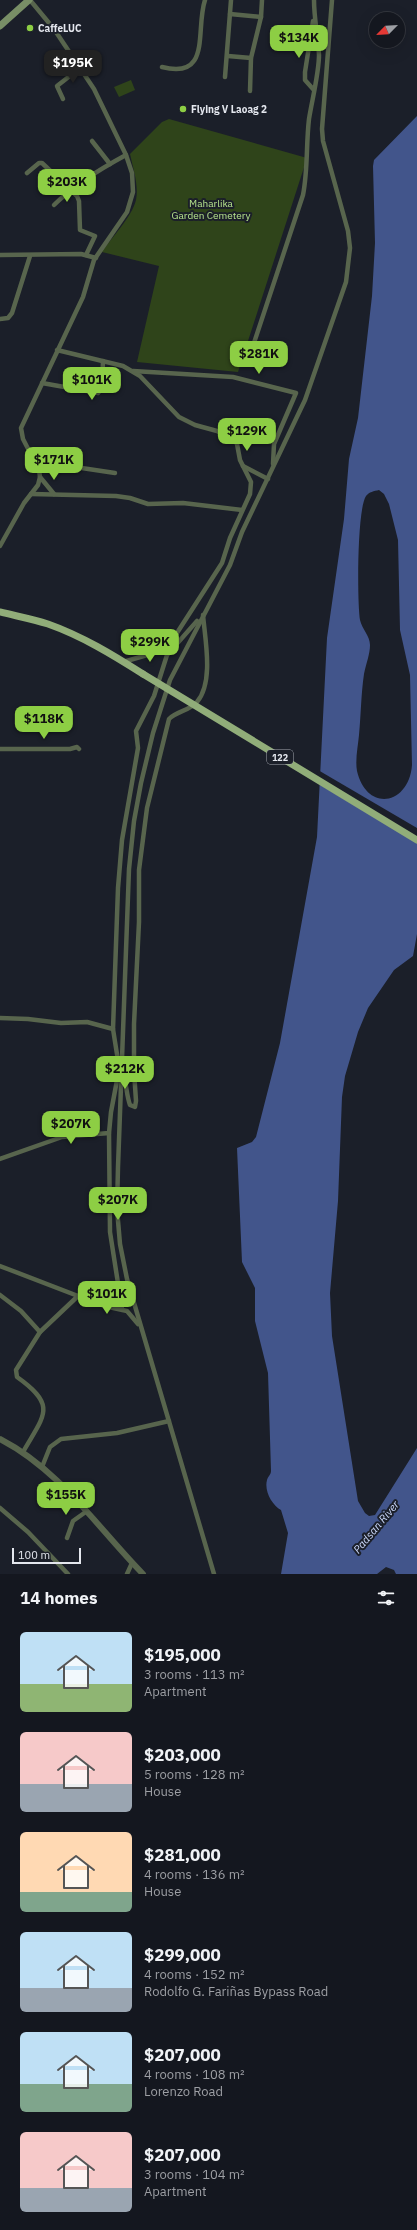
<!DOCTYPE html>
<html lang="en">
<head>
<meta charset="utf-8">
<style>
	:root { --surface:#14171f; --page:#1d2028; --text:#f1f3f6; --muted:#9d9fa4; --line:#33363d; --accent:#8dce44 }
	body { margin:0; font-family:"IBM Plex Sans",sans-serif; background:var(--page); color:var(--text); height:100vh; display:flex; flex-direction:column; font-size:15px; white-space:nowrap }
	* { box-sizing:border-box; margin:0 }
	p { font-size:13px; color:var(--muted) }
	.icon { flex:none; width:22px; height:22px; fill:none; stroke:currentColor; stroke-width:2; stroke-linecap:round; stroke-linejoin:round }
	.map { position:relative; height:1574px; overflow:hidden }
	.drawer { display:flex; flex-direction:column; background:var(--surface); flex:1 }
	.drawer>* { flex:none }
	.needle { width:26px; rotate:246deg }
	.buttons { position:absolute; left:369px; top:12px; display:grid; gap:8px }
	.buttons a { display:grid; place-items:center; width:36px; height:36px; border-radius:50%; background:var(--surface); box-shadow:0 4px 16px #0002,0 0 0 1px var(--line); font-size:20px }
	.scale { position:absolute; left:12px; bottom:10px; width:69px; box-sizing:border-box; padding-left:4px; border:2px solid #e4e7ee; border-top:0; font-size:11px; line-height:14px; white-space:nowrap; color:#e4e7ee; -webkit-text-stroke:3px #1b1f29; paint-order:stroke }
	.price { position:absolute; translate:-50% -34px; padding:0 9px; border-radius:8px; background:var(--accent); color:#111; font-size:13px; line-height:26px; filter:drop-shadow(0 1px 2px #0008) }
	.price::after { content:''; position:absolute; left:50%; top:24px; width:12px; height:9px; margin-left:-6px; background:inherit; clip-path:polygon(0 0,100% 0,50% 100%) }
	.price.current { background:#222; color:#fff }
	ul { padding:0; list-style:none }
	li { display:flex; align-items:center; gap:12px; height:100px; padding:0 20px }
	li span { display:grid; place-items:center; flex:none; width:112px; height:80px; border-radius:6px; color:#555 }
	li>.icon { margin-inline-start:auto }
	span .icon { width:48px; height:48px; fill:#fffc; stroke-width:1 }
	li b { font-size:17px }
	h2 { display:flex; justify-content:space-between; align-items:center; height:48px; padding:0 20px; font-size:17px }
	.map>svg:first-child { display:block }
	.green { fill:#2f441a }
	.water { fill:#42558b; fill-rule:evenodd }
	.pier { fill:#1b1f29 }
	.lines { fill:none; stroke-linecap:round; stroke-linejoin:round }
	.minor { stroke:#58654d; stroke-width:4.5 }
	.tertiary { stroke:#58654d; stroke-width:6 }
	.secondary { stroke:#788e66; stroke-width:7 }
	.primary { stroke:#91ad79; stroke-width:7 }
	.primary-bridge { stroke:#91ad79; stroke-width:7 }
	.poi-dot { fill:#8dce44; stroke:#1b1f29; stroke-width:1.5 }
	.labels { text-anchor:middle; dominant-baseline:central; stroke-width:4; stroke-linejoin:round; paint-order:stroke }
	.shield { fill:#1b1f29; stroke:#a8abb3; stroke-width:1 }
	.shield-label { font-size:9px; font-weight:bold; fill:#e4e7ee }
	.poi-label { font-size:10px; font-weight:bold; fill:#e4e7ee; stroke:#1b1f29; text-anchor:start }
	.park-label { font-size:10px; fill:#b6e38d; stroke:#1b1f29 }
	.water-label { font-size:11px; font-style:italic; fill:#cbd8fa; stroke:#1b1f29 }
</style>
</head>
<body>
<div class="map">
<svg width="417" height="1574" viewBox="0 0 417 1574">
	<rect width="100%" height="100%" fill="#1b1f29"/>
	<g class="green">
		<path d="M131,80l4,10 -16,7 -5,-10z"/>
		<path d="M169,119l138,39 -69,214 -101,-10 22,-96 -57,-14c9,-14 30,-35 34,-52 3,-14 -3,-32 -6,-46l32,-32z"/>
	</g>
	<path class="water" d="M417,116v818l-4,22 -19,14 -26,38 -10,24 -13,44 -3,21 -4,104 -8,92 2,43 26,165 7,12 4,3 6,-1 42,-67v126h-21l-2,-4 -8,-3 -9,7h-96l7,-41 -7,-23c-9,-5 -17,-19 -14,-30 1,-4 4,-5 4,-9l-3,-98 -13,-52v-33l-13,-26 -5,-114 15,-6 4,-5 24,-94 37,-206 10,-199 17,-119 5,-60 9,-41 14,-122 3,-53 -2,-77 1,-6zM379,490l5,4 5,10 9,36 2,90 10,45 2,90c-3,40 -45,48 -55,6 -2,-11 1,-25 2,-36 2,-20 2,-41 5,-61 2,-10 6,-20 6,-29 0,-9 -8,-16 -10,-25 -3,-18 -3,-111 6,-124 3,-4 8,-5 13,-6z"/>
	<path class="pier" d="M318,770l99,58v15l-100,-60z"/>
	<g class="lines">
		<g class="minor">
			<path d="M230,14l31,3"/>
			<path d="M228,56l23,2"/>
			<path d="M162,67c50,13 33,-37 43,-67"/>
			<path d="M225,77l6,-77"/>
			<path d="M313,89l-8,-9v-8l8,-51"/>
			<path d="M250,91l1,-33 10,-41 1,-17"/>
			<path d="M63,99l-6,-13 23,-18"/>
			<path d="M92,141l18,23"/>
			<path d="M27,173l12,-10h3l35,33 2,5 1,29 15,6 -9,19"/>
			<path d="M54,205c21,-21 46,-36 72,-50"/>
			<path d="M0,255l81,-1 15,4"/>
			<path d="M0,319l8,-1 4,-5 18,-57"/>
			<path d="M57,350l66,16 17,10 39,41 16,8 22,6 17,9 3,4 3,16 11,22 -1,12 -20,44 -8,25 -56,87"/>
			<path d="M250,355l53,-160c5,-25 3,-51 6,-76 3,-19 10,-46 10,-64 -1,-19 -5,-36 -5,-55"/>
			<path d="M133,371l100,6 63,16 -22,51 -1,20"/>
			<path d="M42,383l56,10 4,-5 1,-27"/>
			<path d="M35,461l80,12"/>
			<path d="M243,466l25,13"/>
			<path d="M40,477l14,17"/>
			<path d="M31,494l85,2 14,2 18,6 35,-1 59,7"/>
			<path d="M0,546l24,-43 14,-18 2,-8 -1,-7 -16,-31 -2,-11 62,-131 11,-37 33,-48 6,-20 -1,-19 -6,-18 -32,-66 -40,-60 -24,-29"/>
			<path d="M123,662l45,-13"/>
			<path d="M0,749h70l7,-2 2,2"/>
			<path d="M0,1018l28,1 33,4 26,-1 26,7"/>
			<path d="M119,1067l-6,-38 5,-141 4,-48 16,-92 -2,-17 18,-35 13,-41 30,-34"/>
			<path d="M122,1072c5,11 4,22 8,33l5,2 1,-6 -2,-30v-47l5,-102v-52l8,-62 22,-89c8,-8 20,-8 28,-17 17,-20 8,-63 6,-87"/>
			<path d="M109,1133l1,99 12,77"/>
			<path d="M0,1159l62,-22 47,-4 2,-21 7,-37"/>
			<path d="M0,1266l104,40 23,5 11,13"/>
			<path d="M0,1295l21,16 19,21"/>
			<path d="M23,1452c21,-37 35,-46 -6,-75l-1,-7 24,-38 38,-36"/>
			<path d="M42,1467l8,-20 11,-8 56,-6 52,-12"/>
			<path d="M0,1508l28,24 40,42"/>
			<path d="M67,1538l6,-17 14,-10"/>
			<path d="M127,1574l5,-11"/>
			<path d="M214,1574l-87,-295 -7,-35 -3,-35 1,-42 11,-298 5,-48 7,-38 12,-50 17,-53 60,-115 12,-33 63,-132 41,-118 4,-34 -2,-17 -25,-90 -1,-12 10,-129"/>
		</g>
		<path class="tertiary" d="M0,1439c60,31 97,88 143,135"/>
		<path class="secondary" d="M0,26l29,-26"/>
		<path class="primary" d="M0,612c16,4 32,7 48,12 34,12 65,31 95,50"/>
		<path class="primary-bridge" d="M143,674l274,166"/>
	</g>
	<g class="poi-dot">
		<circle cx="30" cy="28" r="4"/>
		<circle cx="183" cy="109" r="4"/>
	</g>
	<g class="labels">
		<rect class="shield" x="267" y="750" width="26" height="14" rx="3"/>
		<g class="shield-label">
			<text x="280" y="757">122</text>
		</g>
		<g class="poi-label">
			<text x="38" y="28">CaffeLUC</text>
			<text x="191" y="109">Flying V Laoag 2</text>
		</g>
		<g class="park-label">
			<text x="211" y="203">Maharlika<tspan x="211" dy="12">Garden Cemetery</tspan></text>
		</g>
		<g class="water-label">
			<text transform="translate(376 1527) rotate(-50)">Padsan River</text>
		</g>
	</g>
</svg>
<div class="buttons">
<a><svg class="needle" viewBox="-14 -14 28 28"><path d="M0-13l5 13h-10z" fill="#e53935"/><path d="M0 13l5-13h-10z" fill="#9d9fa4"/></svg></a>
</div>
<div class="scale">100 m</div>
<b class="price" style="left:299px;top:59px">$134K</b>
<b class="price current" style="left:73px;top:84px">$195K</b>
<b class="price" style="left:67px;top:203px">$203K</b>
<b class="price" style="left:259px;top:375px">$281K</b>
<b class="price" style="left:92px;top:401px">$101K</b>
<b class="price" style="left:247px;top:452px">$129K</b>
<b class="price" style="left:54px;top:481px">$171K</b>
<b class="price" style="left:150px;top:663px">$299K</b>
<b class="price" style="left:44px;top:740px">$118K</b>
<b class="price" style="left:125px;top:1090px">$212K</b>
<b class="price" style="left:71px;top:1145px">$207K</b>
<b class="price" style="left:118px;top:1221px">$207K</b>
<b class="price" style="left:107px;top:1315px">$101K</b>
<b class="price" style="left:66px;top:1516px">$155K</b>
</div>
<section class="drawer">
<h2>14 homes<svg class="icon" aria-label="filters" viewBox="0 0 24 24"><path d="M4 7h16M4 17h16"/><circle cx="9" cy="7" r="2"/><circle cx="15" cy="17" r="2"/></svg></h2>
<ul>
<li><span style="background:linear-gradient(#bfe0f5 65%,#8fb573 0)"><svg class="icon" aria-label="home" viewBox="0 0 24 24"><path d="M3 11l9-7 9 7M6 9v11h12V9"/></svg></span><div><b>$195,000</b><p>3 rooms · 113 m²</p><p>Apartment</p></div></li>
<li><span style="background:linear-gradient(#f6c9c9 65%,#9aa5b1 0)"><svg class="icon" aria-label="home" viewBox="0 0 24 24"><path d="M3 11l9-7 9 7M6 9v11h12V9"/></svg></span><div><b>$203,000</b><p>5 rooms · 128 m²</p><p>House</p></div></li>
<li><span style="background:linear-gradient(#ffd9b3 75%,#7fa58c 0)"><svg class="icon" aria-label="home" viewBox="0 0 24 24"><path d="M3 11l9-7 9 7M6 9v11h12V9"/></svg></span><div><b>$281,000</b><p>4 rooms · 136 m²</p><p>House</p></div></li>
<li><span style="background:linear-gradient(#bfe0f5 70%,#9aa5b1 0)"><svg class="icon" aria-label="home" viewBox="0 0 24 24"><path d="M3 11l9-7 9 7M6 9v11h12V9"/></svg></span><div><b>$299,000</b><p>4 rooms · 152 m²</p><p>Rodolfo G. Fariñas Bypass Road</p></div></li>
<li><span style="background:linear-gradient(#bfe0f5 65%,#7fa58c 0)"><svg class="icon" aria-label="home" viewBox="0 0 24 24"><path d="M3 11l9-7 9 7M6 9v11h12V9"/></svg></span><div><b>$207,000</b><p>4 rooms · 108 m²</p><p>Lorenzo Road</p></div></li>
<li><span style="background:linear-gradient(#f6c9c9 70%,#9aa5b1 0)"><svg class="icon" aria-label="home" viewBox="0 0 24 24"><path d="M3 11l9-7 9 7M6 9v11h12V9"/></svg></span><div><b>$207,000</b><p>3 rooms · 104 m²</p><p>Apartment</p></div></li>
</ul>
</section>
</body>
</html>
